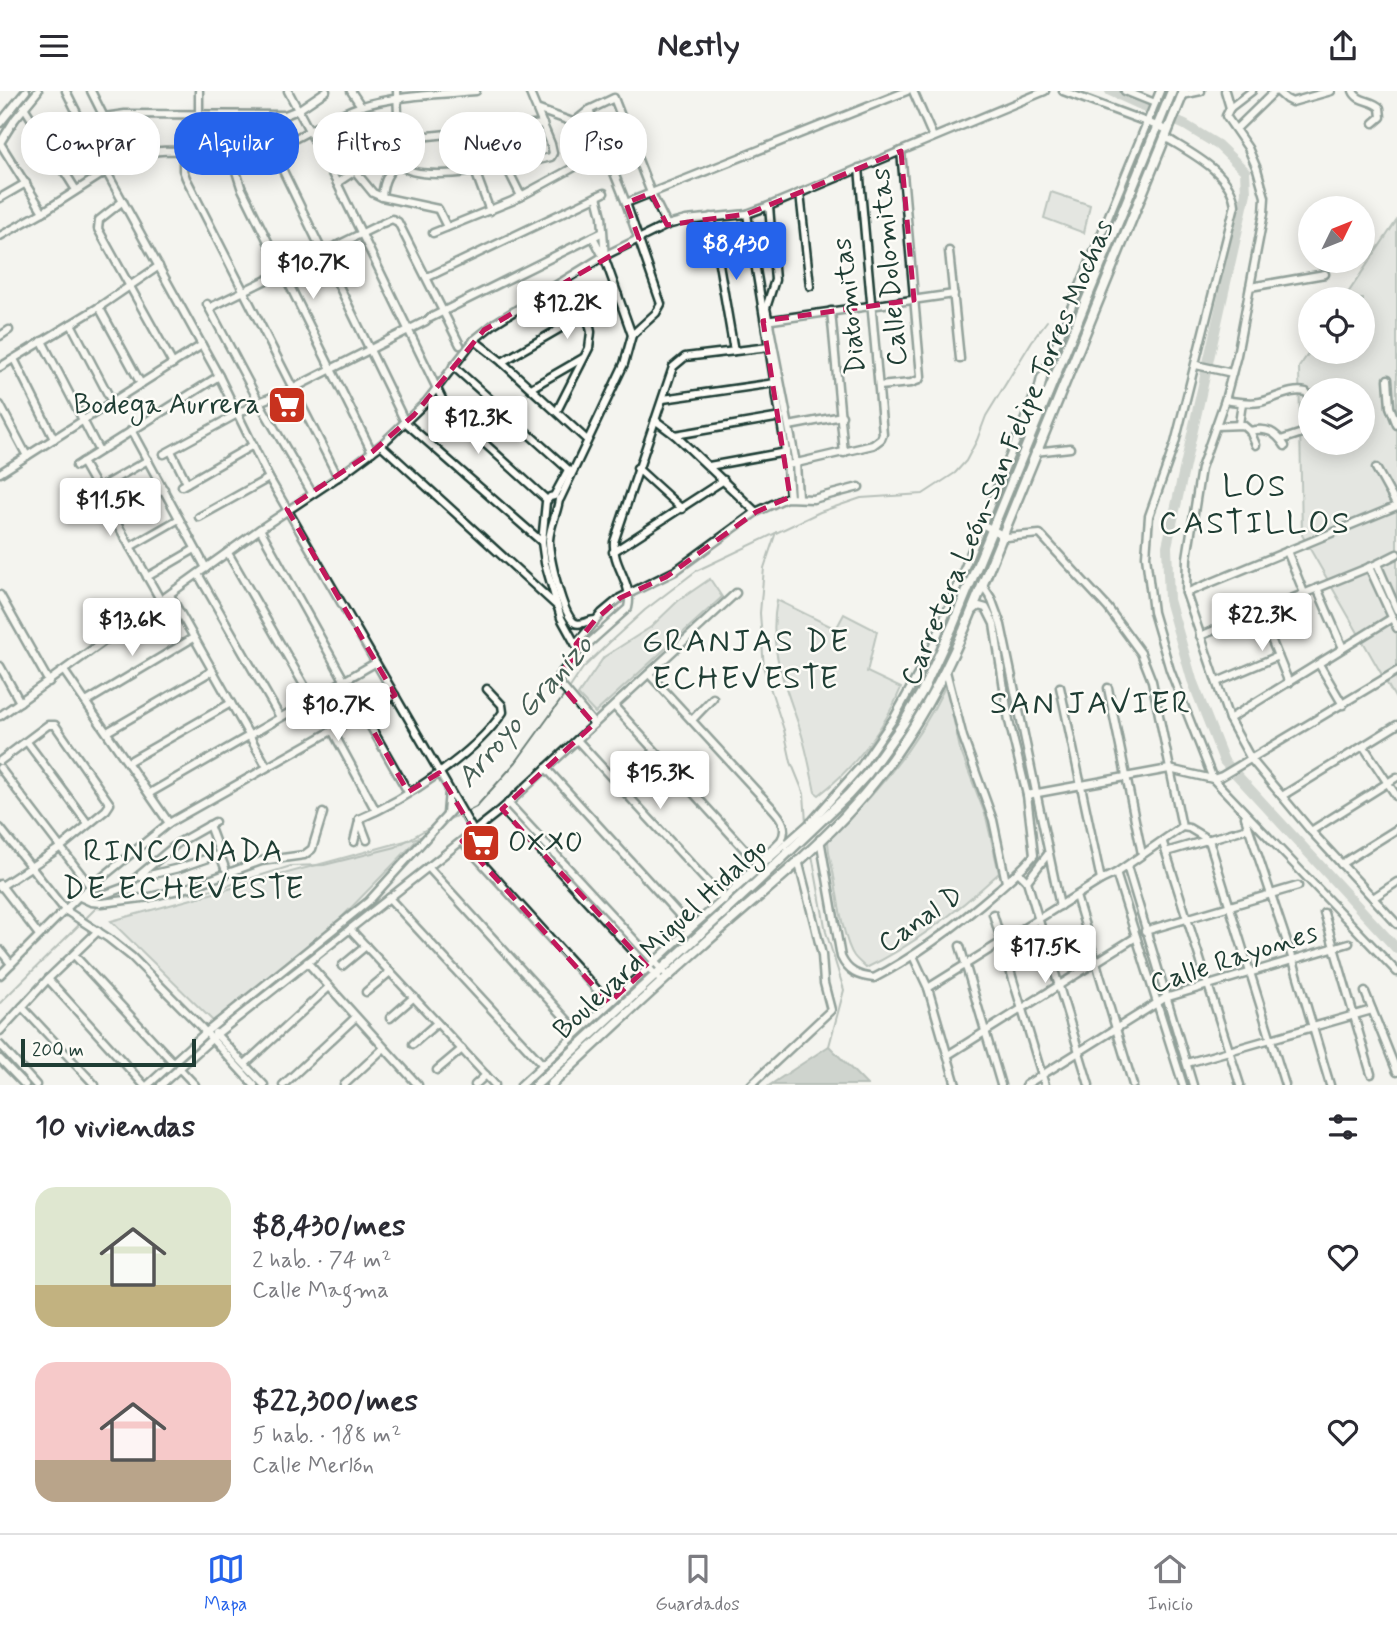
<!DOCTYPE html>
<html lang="es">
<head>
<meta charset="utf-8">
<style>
	:root { --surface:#fff; --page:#f2f2f3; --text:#2b2b33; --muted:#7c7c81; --line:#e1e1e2; --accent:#2563eb }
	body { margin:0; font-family:Mynerve,sans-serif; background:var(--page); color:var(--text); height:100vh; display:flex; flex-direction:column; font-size:26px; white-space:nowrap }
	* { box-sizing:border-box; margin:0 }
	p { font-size:23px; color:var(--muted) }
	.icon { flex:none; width:38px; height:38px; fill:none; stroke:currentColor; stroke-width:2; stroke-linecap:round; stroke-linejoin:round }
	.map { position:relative; height:994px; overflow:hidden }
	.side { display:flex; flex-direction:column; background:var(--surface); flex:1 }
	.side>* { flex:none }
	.guide { position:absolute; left:21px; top:21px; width:700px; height:63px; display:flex; gap:14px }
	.needle { width:46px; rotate:47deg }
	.buttons { position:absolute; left:1298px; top:105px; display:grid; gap:14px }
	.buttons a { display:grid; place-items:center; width:77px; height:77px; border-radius:50%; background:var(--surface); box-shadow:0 4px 18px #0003; font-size:35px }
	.scale { position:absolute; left:21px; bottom:18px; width:175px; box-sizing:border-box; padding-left:7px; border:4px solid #1f3d34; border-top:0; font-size:19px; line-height:24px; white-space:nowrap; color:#1f3d34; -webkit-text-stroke:5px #fdfcf7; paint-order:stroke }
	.price { position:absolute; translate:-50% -60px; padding:0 16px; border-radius:7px; background:#fff; color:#222; font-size:23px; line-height:46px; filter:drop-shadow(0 2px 4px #0008) }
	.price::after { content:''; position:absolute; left:50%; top:42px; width:21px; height:16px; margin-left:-10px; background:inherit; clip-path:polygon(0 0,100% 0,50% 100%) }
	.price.active { background:var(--accent); color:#fff }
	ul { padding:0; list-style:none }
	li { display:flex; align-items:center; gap:21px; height:175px; padding:0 35px }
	li span { display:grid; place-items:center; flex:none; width:196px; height:140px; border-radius:21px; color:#555 }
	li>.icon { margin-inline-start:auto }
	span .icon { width:84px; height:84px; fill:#fffc; stroke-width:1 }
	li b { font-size:30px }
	h2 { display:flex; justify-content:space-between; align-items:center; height:84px; padding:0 35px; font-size:30px }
	.tag { padding:0 24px; border-radius:28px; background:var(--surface); box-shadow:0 4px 18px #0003; font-size:24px; line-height:63px }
	.tag.active { background:var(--accent); color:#fff }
	header { display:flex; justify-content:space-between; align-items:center; height:91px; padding:0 35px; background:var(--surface); font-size:32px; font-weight:800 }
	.dock { display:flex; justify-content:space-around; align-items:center; height:98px; border-top:2px solid var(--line); background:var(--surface); font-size:19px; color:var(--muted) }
	.dock a { display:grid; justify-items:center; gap:4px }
	.dock .active { color:var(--accent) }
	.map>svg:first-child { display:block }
	.green { fill:#d1d6d1; stroke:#788a82; stroke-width:2; fill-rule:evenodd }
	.water { fill:#a3aea7; stroke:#6e8179; stroke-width:2 }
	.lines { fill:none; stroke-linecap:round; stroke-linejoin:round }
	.stream { stroke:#6e8179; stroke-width:2 }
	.river { stroke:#a3aea7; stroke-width:10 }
	.minor-casing { stroke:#1f3d34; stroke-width:11 }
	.major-casing { stroke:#1f3d34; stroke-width:13 }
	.minor { stroke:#fdfcf7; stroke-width:6 }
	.major { stroke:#fdfcf7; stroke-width:8 }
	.marked { fill:none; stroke:#c2185b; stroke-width:5; stroke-dasharray:14 9; stroke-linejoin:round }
	.labels { text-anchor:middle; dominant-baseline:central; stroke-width:5; stroke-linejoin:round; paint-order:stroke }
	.street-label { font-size:28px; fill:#1f3d34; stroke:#fdfcf7 }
	.poi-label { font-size:28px; fill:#1f3d34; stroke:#fdfcf7; text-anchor:end }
	.water-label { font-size:30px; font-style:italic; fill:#475f56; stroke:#fdfcf7 }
	.quarter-label { font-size:32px; letter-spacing:2px; fill:#1f3d34; stroke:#fdfcf7 }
</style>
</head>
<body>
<header><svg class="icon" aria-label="menu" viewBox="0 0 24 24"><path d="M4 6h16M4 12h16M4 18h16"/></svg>Nestly<svg class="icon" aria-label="share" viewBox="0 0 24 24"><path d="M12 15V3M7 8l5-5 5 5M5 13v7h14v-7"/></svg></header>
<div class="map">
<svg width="1397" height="994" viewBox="0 0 1397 994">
	<rect width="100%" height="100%" fill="#f4f4ef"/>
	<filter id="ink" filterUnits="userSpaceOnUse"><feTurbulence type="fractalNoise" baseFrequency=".0143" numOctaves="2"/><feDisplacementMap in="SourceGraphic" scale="14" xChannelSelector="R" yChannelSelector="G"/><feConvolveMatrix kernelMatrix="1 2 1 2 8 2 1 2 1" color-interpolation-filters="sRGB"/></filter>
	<g filter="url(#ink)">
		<g class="green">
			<path d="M1051,101l39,13 -6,28 -40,-15z"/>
			<path d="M1397,129v481l-95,-166 -3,-168 12,-17v2h52v-53h-19zM1311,299h52v53h-52z"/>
			<path d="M710,488l12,18 -127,116 -17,-18 26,-38 47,-30 27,-26z"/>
			<path d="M777,509l59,29 8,-15 33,17 -10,41 34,16c-16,40 -48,81 -82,107l-4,-3c-5,-23 -9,-47 -17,-69 -15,-44 -30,-76 -21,-123z"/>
			<path d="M946,594l14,64 26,68 13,56c-40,37 -83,71 -133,95 -4,-4 -9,-8 -12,-12 -11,-16 -16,-59 -20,-79 -2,-15 -6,-21 -6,-38 49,-44 89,-94 118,-154z"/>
			<path d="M420,746l-79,81 -103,85 -25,18 -102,-100z"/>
		</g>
		<path class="water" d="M829,955l38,39h-97z"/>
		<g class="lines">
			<g class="stream">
				<path d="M776,441l-12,36 -4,45 4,56 20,61 7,32 13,32 2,28"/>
				<path d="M569,598l14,-21 28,-27 34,-31 51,-39 124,-59 41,-14 62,-4 32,-21 11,-12 11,-21 9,-24 46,-75 15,-20"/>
				<path d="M466,721l10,-5 40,-45 50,-69"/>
				<path d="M447,729l14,-6"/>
				<path d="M812,764l14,77 18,58 -15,56"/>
				<path d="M149,809l71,-12 71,-22 33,-1 72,-18 39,-23"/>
				<path d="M85,828l13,-13"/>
				<path d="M0,912l81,-80"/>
			</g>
			<path class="river" d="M1110,0l75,34 33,20 27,26 1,22 -79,353 2,54 23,80 32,81 173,188"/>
			<g class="minor-casing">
				<g id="minor">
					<path d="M38,0l-23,28 -15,24 43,69"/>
					<path d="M66,0l40,80 113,205 50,102 205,354"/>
					<path d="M91,0l13,26"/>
					<path d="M288,0l49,92 106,218 18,21 86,78"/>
					<path d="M351,0l10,15"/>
					<path d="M397,0l3,73c17,23 124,0 151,-7l2,-4 -2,-9 -22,-53"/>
					<path d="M913,0l20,46"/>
					<path d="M1063,0l105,39"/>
					<path d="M1125,0l30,12"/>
					<path d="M1225,0l5,17"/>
					<path d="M1252,0l-22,17 -4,8 22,32 9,21 8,28 -1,16 -27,142 -12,45 -24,68 -14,90 -1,35 43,126 22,40 60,72 86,93"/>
					<path d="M1277,0l9,8 6,3 39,-11"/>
					<path d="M1353,0c5,12 19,8 27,17l1,9 -7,6"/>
					<path d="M1182,4l19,-4"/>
					<path d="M24,16l52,83"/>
					<path d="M539,19l56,20"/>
					<path d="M589,19l37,93 35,101 -5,9 -24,22"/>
					<path d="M574,31l15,-12 25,-12 37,95 16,32"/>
					<path d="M0,32l26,-32"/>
					<path d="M84,35l20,-9 21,-3 160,1 13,-5 28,-19"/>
					<path d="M1236,38l39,-38"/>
					<path d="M1165,46c25,16 66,35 70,68l-60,238 -26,73 -3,40 7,56 17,58 43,109 184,193"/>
					<path d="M400,48l143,-15"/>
					<path d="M272,57l133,274 137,120"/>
					<path d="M183,61v18l3,8 152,299"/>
					<path d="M199,62v-62"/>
					<path d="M235,63v14l6,19 131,265"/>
					<path d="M506,75l15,30"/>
					<path d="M355,80c15,-8 27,-10 44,-10"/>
					<path d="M475,80l15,40"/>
					<path d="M337,92l18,-12 18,22 9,4 56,12 9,18"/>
					<path d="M800,102l10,93"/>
					<path d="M382,106c1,-13 5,-27 18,-33"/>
					<path d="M0,107l26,-15"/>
					<path d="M123,110l-24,19 -1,9 75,135"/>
					<path d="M626,112l281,-112"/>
					<path d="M769,115l6,74 -9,28 30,155 2,34"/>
					<path d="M747,123l39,238 4,45"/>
					<path d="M711,126l23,134"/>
					<path d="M383,132l9,-4 6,3 62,123"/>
					<path d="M433,142l79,-32 92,-50"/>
					<path d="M0,145l43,-24 84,-54c42,-16 90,0 134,-7 33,-6 65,-34 98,-44 33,-11 82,-13 117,-16"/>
					<path d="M593,146l11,21"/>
					<path d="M949,160l11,108"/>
					<path d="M428,186l176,-84"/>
					<path d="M1250,196l75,-13"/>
					<path d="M207,213l52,98 53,91"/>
					<path d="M99,216l42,77"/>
					<path d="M209,217l170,-83"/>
					<path d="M831,220l13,142"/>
					<path d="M430,227l171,-85"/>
					<path d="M765,230l189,-27"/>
					<path d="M71,233l41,78"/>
					<path d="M0,245l9,-6"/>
					<path d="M474,249l28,22 85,78"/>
					<path d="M42,250l57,110"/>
					<path d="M14,268l40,80"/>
					<path d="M502,271l116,-67"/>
					<path d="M1196,274l36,8"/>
					<path d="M453,275l117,105"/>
					<path d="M0,276l99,-60 60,-41"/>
					<path d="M1388,288l2,28 7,18"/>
					<path d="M1041,290l119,-290"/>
					<path d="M879,295l32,-3 8,-3 2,-4 -20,-225"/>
					<path d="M531,297l52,-30"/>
					<path d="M663,308l112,-16"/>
					<path d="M1225,309c12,2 24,4 35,2 15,-3 31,-14 46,-10l5,7"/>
					<path d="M0,314l27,51"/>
					<path d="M557,320l32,-63 2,-16 -4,-18"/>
					<path d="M655,329l20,15 81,77"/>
					<path d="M1239,333l3,-21"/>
					<path d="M789,335l53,-10"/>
					<path d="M1216,335l27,-1 7,6 6,14"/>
					<path d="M131,339l75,138"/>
					<path d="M1250,340c17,-4 26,1 35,15"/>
					<path d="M675,344l106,-18"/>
					<path d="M1281,349l27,-9"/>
					<path d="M381,354l176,161"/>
					<path d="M171,360l16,32"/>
					<path d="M1035,361l35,-4"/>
					<path d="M164,363l95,-52 33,-13 134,-68"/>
					<path d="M82,371l79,139"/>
					<path d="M788,374l85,-20 8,-6 2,-5 -24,-266"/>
					<path d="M76,375l143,-90"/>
					<path d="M709,375l77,-14"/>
					<path d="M637,377l45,41"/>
					<path d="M1376,377l21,38"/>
					<path d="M568,379l-14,26 -4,1 -4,5 -4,40 3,21 16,55 16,29"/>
					<path d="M0,382l202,-128"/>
					<path d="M182,395l71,-41"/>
					<path d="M97,398l51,-29"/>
					<path d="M559,408c-1,12 -9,27 -10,41 0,15 13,75 26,83 6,3 13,-3 20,-3"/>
					<path d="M560,408l64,-135 8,-29 -27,-76 -3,-43 -5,-20"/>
					<path d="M199,426l70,-39"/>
					<path d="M114,427l50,-29"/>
					<path d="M982,433l24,13 34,-3 68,74 33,45 11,28 30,146"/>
					<path d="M260,438l84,151"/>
					<path d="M130,456l49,-28"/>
					<path d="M1287,460l17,42"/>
					<path d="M613,461l111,-72"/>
					<path d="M228,462l84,146"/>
					<path d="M1377,473l20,46"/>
					<path d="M1369,476l28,61"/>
					<path d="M198,483l82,143"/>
					<path d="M147,486l48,-28"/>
					<path d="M982,493l9,14 10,27 59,281"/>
					<path d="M1317,497l26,60"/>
					<path d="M1186,502l211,-87"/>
					<path d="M0,504l49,87"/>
					<path d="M170,504l97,172"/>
					<path d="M1260,521l29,71"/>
					<path d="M1200,545l177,-72 20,-10"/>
					<path d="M576,553l26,-31 18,-15 55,-27 81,-59 30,-14 27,1 46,-12"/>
					<path d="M1319,573l24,41"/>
					<path d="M0,575l20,36"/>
					<path d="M64,580l105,152"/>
					<path d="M946,580l17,66 30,83 13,62"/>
					<path d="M649,583l125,136c8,9 14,19 7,30l-46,47"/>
					<path d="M1217,591l61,-26"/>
					<path d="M1060,596l41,193"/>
					<path d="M1108,597l34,166"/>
					<path d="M86,611l107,-64"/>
					<path d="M614,615l143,157"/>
					<path d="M363,622l45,79"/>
					<path d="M0,625l260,-187 78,-52 43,-32 45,-43 48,-62 21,-17 107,-66 65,-32 19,-5 61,-6 22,-8 276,-115"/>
					<path d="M1229,628l163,-101"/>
					<path d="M692,629l21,-22"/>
					<path d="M594,633l-34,-40 -2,-7 21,-25 49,-44c6,-24 -16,-42 -14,-66l59,-175 12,-10 84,-10"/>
					<path d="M332,639l44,81"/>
					<path d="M107,641l105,-61"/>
					<path d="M577,649l147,160"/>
					<path d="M27,651l61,82"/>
					<path d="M1364,656l33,50"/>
					<path d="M0,670l48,-36h7l55,79 -4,6 -45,37 -61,40"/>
					<path d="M128,671l103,-59"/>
					<path d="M0,677l90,118"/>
					<path d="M546,677l145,160"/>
					<path d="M150,702l225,-130"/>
					<path d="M1027,704l142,-26 44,10 9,-3 175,-105"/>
					<path d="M1282,705l115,-71"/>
					<path d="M508,712l156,169"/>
					<path d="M502,718l159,172"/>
					<path d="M447,723l2,-23"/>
					<path d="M1245,726l48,143 37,125"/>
					<path d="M359,728c46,-19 116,-65 144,-107l-1,-7 -15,-16"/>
					<path d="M359,728l8,21"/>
					<path d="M209,734l16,43"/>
					<path d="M1182,736l7,1 20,12 76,245"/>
					<path d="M0,737l65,82 43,28 24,19 68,69 54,59"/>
					<path d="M1311,740l86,-54"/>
					<path d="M820,748l21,118c7,15 17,19 33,21 45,-23 87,-56 125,-89 12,-11 25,-21 35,-34l-7,-60 -18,-74 -15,-97 -8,-16 -7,-2 -5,4"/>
					<path d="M462,750l147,162"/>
					<path d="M354,751l5,-21"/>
					<path d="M1163,752l77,242"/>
					<path d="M1166,761l82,-24"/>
					<path d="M1341,773l56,-35"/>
					<path d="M1127,775l66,219"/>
					<path d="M428,776l150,165"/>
					<path d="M1018,781l9,9 62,204"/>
					<path d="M1116,782l67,212"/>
					<path d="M141,786l38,-9 41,-14"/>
					<path d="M1027,790l21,-27"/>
					<path d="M0,793l39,51"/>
					<path d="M1076,805l57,189"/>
					<path d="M80,806l11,5 11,1 48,-6 40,-10 71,-26 43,-6 8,-6 11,-36"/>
					<path d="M80,806l26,-3 19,-7 53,-44 37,-21"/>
					<path d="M389,807l154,167"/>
					<path d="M1373,807l24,-16"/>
					<path d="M1324,822l47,161"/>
					<path d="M993,823l52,171"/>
					<path d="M350,838l145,156"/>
					<path d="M1145,840l153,-45"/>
					<path d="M960,855l41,139"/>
					<path d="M0,859l11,14"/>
					<path d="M74,864l99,107"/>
					<path d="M913,865l15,32 28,97"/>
					<path d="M307,871l111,123"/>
					<path d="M342,875l24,-20"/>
					<path d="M0,884l78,-78 91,-74 226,-128"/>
					<path d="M48,888l96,106"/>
					<path d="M928,897l173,-108 15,-7 66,-46"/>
					<path d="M366,901l24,-20"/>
					<path d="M1365,901l32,80"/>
					<path d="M22,916l73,78"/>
					<path d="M390,927l24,-21"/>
					<path d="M0,940l48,-52 50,-48"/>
					<path d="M215,942l49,52"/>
					<path d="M413,953l24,-21"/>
					<path d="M0,954l36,40"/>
					<path d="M948,964l188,-118"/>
					<path d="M0,968l25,26"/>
					<path d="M1187,972l185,-53"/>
					<path d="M245,973l84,-77"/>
					<path d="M179,977l16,17"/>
					<path d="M437,979l25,-21"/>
					<path d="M148,994l57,-52 164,-132 88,-97"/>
					<path d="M161,994l56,-51 285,-225 234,-216"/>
					<path d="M283,994l73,-68"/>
					<path d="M344,994l40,-37"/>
					<path d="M475,994l11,-10"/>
					<path d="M521,994l170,-157 122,-108 48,-54 33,-48 37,-67 104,-257"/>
					<path d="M751,994l80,-75 -7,-27 -2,-28 -7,-29 -17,-66"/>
					<path d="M1026,994l139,-87 184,-55"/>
				</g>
			</g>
			<g class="major-casing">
				<g id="major">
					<path d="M1030,338l12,-51"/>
					<path d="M536,994l222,-204 90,-86 20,-22 35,-49 20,-34 30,-65 219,-534"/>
					<path d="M551,994c50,-47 100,-94 152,-140 51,-46 107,-89 152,-140 47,-52 81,-111 109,-175l220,-539"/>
				</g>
			</g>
			<use href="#minor" class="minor"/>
			<use href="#major" class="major"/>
		</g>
	</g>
	<path d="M0 0H1397V994H0ZM901,60l13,149 -151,21 27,176 -34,15 -90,65 -46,21 -25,22 -19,24 3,8 -24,26 39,46 -92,85 146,158 -39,36 -147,-162 12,-9 -35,-59 -31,19 -45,-79 32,-18 -108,-186 85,-57 42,-37 70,-85 155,-91 -13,-36 25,-10 16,32 80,-11z" fill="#f4f4ef" fill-opacity=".55" fill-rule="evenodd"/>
	<path class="marked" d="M901,60l13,149 -151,21 27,176 -34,15 -90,65 -46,21 -25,22 -19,24 3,8 -24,26 39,46 -92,85 146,158 -39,36 -147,-162 12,-9 -35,-59 -31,19 -45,-79 32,-18 -108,-186 85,-57 42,-37 70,-85 155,-91 -13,-36 25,-10 16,32 80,-11z"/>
	<defs>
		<g id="supermarket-square" transform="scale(2.0125)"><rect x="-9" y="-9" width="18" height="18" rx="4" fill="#c8321e" stroke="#fdfcf7"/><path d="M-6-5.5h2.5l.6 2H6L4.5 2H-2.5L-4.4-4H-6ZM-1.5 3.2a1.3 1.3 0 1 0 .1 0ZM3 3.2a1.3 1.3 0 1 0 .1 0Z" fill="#fff"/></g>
	</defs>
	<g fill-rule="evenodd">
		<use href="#supermarket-square" x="287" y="314"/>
		<use href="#supermarket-square" x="481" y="752"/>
	</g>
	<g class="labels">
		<g class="street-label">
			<text transform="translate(890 176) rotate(-95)">Calle Dolomitas</text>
			<text transform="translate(850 215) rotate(-96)">Diatomitas</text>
			<text transform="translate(1008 362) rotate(-67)">Carretera León-San Felipe Torres Mochas</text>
			<text transform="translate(921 829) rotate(-35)">Canal D</text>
			<text transform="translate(661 848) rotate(-43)">Boulevard Miguel Hidalgo</text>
			<text transform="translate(1234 868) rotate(-18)">Calle Rayones</text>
		</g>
		<g class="poi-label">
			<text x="260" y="314">Bodega Aurrera</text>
			<text x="508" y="752" text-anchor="start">OXXO</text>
		</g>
		<g class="water-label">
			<text transform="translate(525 621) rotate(-49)">Arroyo Granizo</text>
		</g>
		<g class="quarter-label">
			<text x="1255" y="396">LOS<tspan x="1255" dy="37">CASTILLOS</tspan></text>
			<text x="746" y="551">GRANJAS DE<tspan x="746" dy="37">ECHEVESTE</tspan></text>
			<text x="1091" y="613">SAN JAVIER</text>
			<text x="184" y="761">RINCONADA<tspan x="184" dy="37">DE ECHEVESTE</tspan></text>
		</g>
	</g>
</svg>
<div class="buttons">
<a><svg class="needle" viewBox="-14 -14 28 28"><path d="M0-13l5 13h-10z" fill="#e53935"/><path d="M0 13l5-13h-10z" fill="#7c7c81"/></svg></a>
<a><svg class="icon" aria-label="locate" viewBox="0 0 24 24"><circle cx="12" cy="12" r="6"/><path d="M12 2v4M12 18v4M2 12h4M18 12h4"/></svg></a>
<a><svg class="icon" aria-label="layers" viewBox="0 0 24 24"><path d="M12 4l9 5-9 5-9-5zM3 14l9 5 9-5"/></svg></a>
</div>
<div class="scale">200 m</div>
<b class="price active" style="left:736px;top:191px">$8,430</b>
<b class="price" style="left:313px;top:210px">$10.7K</b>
<b class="price" style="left:567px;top:250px">$12.2K</b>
<b class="price" style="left:478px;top:365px">$12.3K</b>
<b class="price" style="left:110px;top:447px">$11.5K</b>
<b class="price" style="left:1262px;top:562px">$22.3K</b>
<b class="price" style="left:132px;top:567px">$13.6K</b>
<b class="price" style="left:338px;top:652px">$10.7K</b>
<b class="price" style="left:660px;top:720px">$15.3K</b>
<b class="price" style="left:1045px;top:894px">$17.5K</b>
<div class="guide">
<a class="tag">Comprar</a>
<a class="tag active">Alquilar</a>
<a class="tag">Filtros</a>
<a class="tag">Nuevo</a>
<a class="tag">Piso</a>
</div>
</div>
<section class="side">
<h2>10 viviendas<svg class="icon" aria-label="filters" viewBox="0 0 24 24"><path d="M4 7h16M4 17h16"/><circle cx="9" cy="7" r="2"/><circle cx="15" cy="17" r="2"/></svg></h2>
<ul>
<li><span style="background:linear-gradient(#dfe7d0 70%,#c2b280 0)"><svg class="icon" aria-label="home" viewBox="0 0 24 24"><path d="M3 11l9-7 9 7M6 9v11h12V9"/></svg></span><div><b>$8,430/mes</b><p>2 hab. · 74 m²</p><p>Calle Magma</p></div><svg class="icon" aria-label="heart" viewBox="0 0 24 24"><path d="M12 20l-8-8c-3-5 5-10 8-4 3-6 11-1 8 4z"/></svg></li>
<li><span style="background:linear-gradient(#f6c9c9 70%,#b9a48a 0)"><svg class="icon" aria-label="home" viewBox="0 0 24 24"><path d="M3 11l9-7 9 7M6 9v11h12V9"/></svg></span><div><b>$22,300/mes</b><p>5 hab. · 188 m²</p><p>Calle Merlón</p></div><svg class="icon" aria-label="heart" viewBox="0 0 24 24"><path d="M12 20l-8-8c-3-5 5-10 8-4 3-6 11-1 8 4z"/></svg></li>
</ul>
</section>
<nav class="dock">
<a class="active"><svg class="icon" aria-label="map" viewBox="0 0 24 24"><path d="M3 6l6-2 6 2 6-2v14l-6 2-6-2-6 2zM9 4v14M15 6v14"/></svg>Mapa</a>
<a><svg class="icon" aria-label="saved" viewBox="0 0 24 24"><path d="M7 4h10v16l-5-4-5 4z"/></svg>Guardados</a>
<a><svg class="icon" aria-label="home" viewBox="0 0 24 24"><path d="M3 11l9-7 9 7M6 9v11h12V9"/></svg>Inicio</a>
</nav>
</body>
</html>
